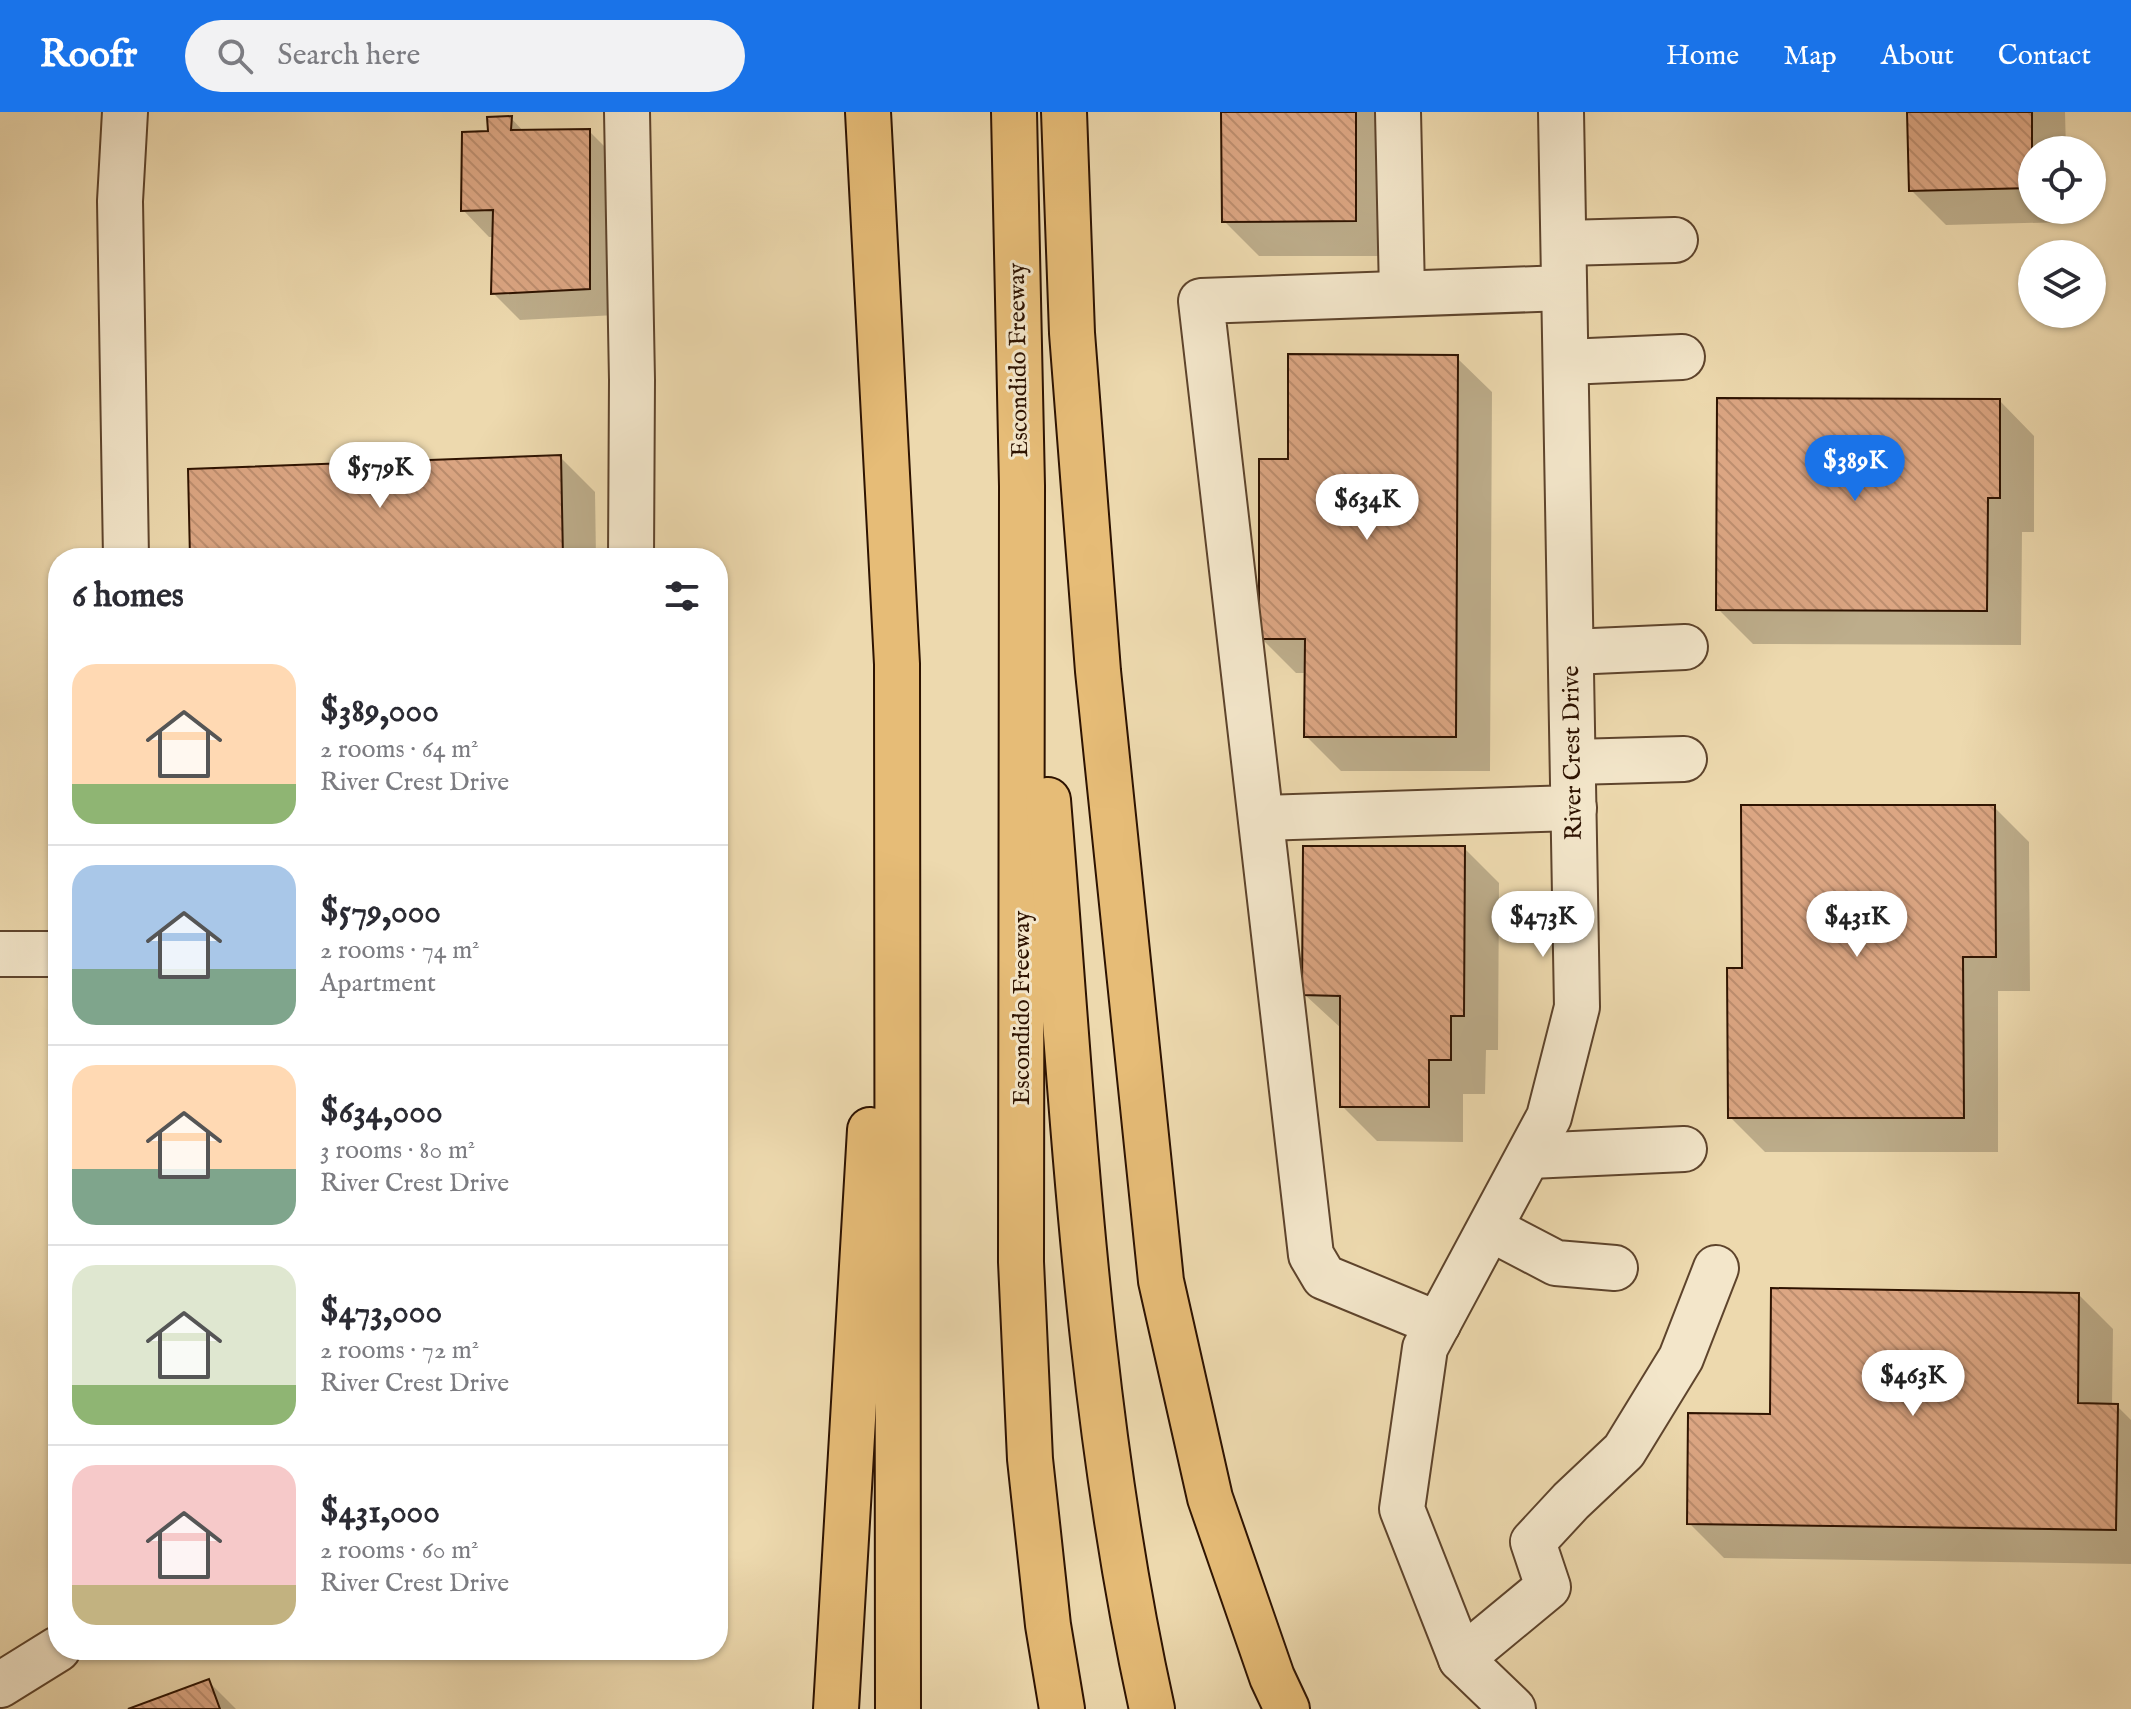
<!DOCTYPE html>
<html lang="en">
<head>
<meta charset="utf-8">
<style>
	:root { --surface:#fff; --page:#f2f2f3; --text:#2b2b33; --muted:#7c7c81; --line:#e1e1e2; --accent:#1a73e8 }
	body { margin:0; font-family:"IM FELL English",serif; background:var(--page); color:var(--text); height:100vh; display:flex; flex-direction:column; font-size:30px; white-space:nowrap }
	* { box-sizing:border-box; margin:0 }
	p { font-size:26px; color:var(--muted) }
	.icon { flex:none; width:44px; height:44px; fill:none; stroke:currentColor; stroke-width:2; stroke-linecap:round; stroke-linejoin:round }
	.map { position:relative; flex:1; overflow:hidden }
	.details { position:absolute; left:48px; top:436px; width:680px; height:1112px; display:flex; flex-direction:column; background:var(--surface); border-radius:32px; box-shadow:0 2px 6px #0004 }
	.details>* { flex:none }
	.fabs { position:absolute; left:2018px; top:24px; display:grid; gap:16px }
	.fabs a { display:grid; place-items:center; width:88px; height:88px; border-radius:50%; background:var(--surface); box-shadow:0 2px 6px #0004; font-size:40px }
	.price { position:absolute; translate:-50% -68px; padding:0 18px; border-radius:28px; background:#fff; color:#222; font-size:26px; line-height:52px; filter:drop-shadow(0 2px 4px #0008) }
	.price::after { content:''; position:absolute; left:50%; top:48px; width:24px; height:18px; margin-left:-12px; background:inherit; clip-path:polygon(0 0,100% 0,50% 100%) }
	.price.on { background:var(--accent); color:#fff }
	ul { padding:0; list-style:none }
	li { display:flex; align-items:center; gap:24px; height:200px; padding:0 24px }
	li+li { border-top:2px solid var(--line) }
	li span { display:grid; place-items:center; flex:none; width:224px; height:160px; border-radius:24px; color:#555 }
	li>.icon { margin-inline-start:auto }
	span .icon { width:96px; height:96px; fill:#fffc; stroke-width:1 }
	li b { font-size:34px }
	h2 { display:flex; justify-content:space-between; align-items:center; height:96px; padding:0 24px; font-size:34px }
	header { display:flex; align-items:center; gap:48px; box-sizing:border-box; height:112px; padding:0 40px; background:var(--accent); color:#fff }
	header strong { font-size:38px }
	nav { display:flex; gap:44px; margin-inline-start:auto; font-size:28px }
	.search { width:560px; height:72px; background:var(--page); display:flex; align-items:center; gap:20px; box-sizing:border-box; padding:0 28px; border-radius:44px; color:var(--muted); font-size:30px }
	.map>svg:first-child { display:block }
	.shadow { fill:#0003 }
	.building { fill:url(#building-back-hatch); stroke:#2e1301; stroke-width:2 }
	.lines { fill:none; stroke-linecap:round; stroke-linejoin:round }
	.minor-casing { stroke:#5e442c; stroke-width:48 }
	.highway-casing { stroke:#2e1301; stroke-width:48 }
	.minor { stroke:#f3e6ca; stroke-width:44 }
	.highway { stroke:#e6bc77; stroke-width:44 }
	.labels { text-anchor:middle; dominant-baseline:central; stroke-width:6; stroke-linejoin:round; paint-order:stroke }
	.street-label { font-size:24px; fill:#2e1301; stroke:#f3e6ca }
</style>
</head>
<body>
<header>
<strong>Roofr</strong>
<div class="search"><svg class="icon" aria-label="search" viewBox="0 0 24 24"><circle cx="10" cy="10" r="6"/><path d="M15 15l6 6"/></svg>Search here</div>
<nav><a>Home</a><a>Map</a><a>About</a><a>Contact</a></nav>
</header>
<div class="map">
<svg width="2131" height="1597" viewBox="0 0 2131 1597">
	<defs>
		<pattern id="building-back-hatch" width="6" height="6" patternUnits="userSpaceOnUse" patternTransform="scale(2)"><rect width="6" height="6" fill="#dca683"/><path d="M-1 5l2 2M0 0l6 6M5-1l2 2" fill="none" stroke="#bd8e6f"/></pattern>
	</defs>
	<rect width="100%" height="100%" fill="#edd9ae"/>
	<filter id="stains"><feTurbulence type="fractalNoise" baseFrequency=".0025" numOctaves="4"/><feColorMatrix values="0 0 0 0 .2 0 0 0 0 .09 0 0 0 0 .02 0 0 0 .5 -.17"/></filter>
	<radialGradient id="worn" r=".72"><stop offset=".6" stop-color="#630" stop-opacity="0"/><stop offset="1" stop-color="#630" stop-opacity=".3"/></radialGradient>
	<g class="shadow">
		<path d="M1223,0h167v144h-131l-35,-35z"/>
		<path d="M1909,0h156l1,38h-34v60h36v12l-122,3 -35,-35z"/>
		<path d="M511,6l13,14 65,-1 26,26 1,158 -96,5 -27,-27 1,-56h-5l-26,-27 27,-78z"/>
		<path d="M1457,246l35,34 -2,379h-149l-35,-35v-63h-10l-35,-35 29,-176z"/>
		<path d="M2000,289l34,35v96h-12l-1,113 -268,-1 -35,-35z"/>
		<path d="M560,345l35,35 1,66h-404z"/>
		<path d="M1994,695l35,35 1,149h-32v161h-233l-35,-35 14,-147z"/>
		<path d="M1464,736l35,35 -1,167h-12l-1,44h-22v48l-86,-1 -35,-35v-77l-38,-35z"/>
		<path d="M2078,1182l35,35 -1,77h5l14,14v144l-407,-6 -35,-35 83,-107z"/>
		<path d="M209,1570l27,27h-102z"/>
	</g>
	<g class="building">
		<path d="M1221,0h135v109l-134,1z"/>
		<path d="M1907,0h125v76l-123,3z"/>
		<path d="M512,4l-1,14 79,-1v160l-99,5 2,-84 -32,1 1,-79 26,-1 -1,-14z"/>
		<path d="M1288,242l170,1 -2,382h-152l1,-98h-46v-180h29z"/>
		<path d="M1717,286l283,1v99h-12l-1,113 -271,-1z"/>
		<path d="M561,343l2,103h-373l-2,-89z"/>
		<path d="M1741,693h254l1,152h-33l1,161h-236l-1,-150h15z"/>
		<path d="M1303,734h162l-1,170h-13v44h-22v47h-89v-111l-38,-1z"/>
		<path d="M1771,1176l308,5 -1,110 40,1 -2,126 -429,-6 1,-111 82,1z"/>
		<path d="M209,1567l11,30h-92z"/>
	</g>
	<g class="lines">
		<g class="minor-casing">
			<g id="minor">
				<path d="M125,0l-5,89 6,357"/>
				<path d="M627,0l5,268 -1,178"/>
				<path d="M1398,0l4,180"/>
				<path d="M1564,131l111,-3"/>
				<path d="M1566,250l116,-5"/>
				<path d="M1571,540l114,-5"/>
				<path d="M1573,650l111,-3"/>
				<path d="M1261,706l313,-10"/>
				<path d="M0,842h58"/>
				<path d="M1530,1044l154,-7"/>
				<path d="M1491,1117l65,34 59,5"/>
				<path d="M1438,1212l-114,-47 -13,-22 -110,-954 363,-13"/>
				<path d="M1461,1547l87,-72 -15,-45 38,-41 53,-50 57,-93 35,-90"/>
				<path d="M0,1573l58,-36"/>
				<path d="M1513,1597l-52,-50 -59,-150 23,-161 124,-231 28,-110 -16,-895"/>
			</g>
		</g>
		<g class="highway-casing">
			<g id="highway">
				<path d="M868,0l29,552 1,1045"/>
				<path d="M1014,0l8,374 -1,776 9,197 18,166 14,84"/>
				<path d="M1064,0l8,221 26,338 63,610 49,217 62,179 15,32"/>
				<path d="M1048,688c25,303 38,611 104,909"/>
				<path d="M836,1597l34,-579"/>
			</g>
		</g>
		<use href="#minor" class="minor"/>
		<use href="#highway" class="highway"/>
	</g>
	<g class="labels">
		<g class="street-label">
			<text transform="translate(1019 248) rotate(-91)">Escondido Freeway</text>
			<text transform="translate(1573 641) rotate(-91)">River Crest Drive</text>
			<text transform="translate(1022 896) rotate(-90)">Escondido Freeway</text>
		</g>
	</g>
	<rect width="100%" height="100%" filter="url(#stains)"/>
	<rect width="100%" height="100%" fill="url(#worn)"/>
</svg>
<div class="fabs">
<a><svg class="icon" aria-label="locate" viewBox="0 0 24 24"><circle cx="12" cy="12" r="6"/><path d="M12 2v4M12 18v4M2 12h4M18 12h4"/></svg></a>
<a><svg class="icon" aria-label="layers" viewBox="0 0 24 24"><path d="M12 4l9 5-9 5-9-5zM3 14l9 5 9-5"/></svg></a>
</div>
<b class="price on" style="left:1855px;top:391px">$389K</b>
<b class="price" style="left:380px;top:398px">$579K</b>
<b class="price" style="left:1367px;top:430px">$634K</b>
<b class="price" style="left:1543px;top:847px">$473K</b>
<b class="price" style="left:1857px;top:847px">$431K</b>
<b class="price" style="left:1913px;top:1306px">$463K</b>
<section class="details">
<h2>6 homes<svg class="icon" aria-label="filters" viewBox="0 0 24 24"><path d="M4 7h16M4 17h16"/><circle cx="9" cy="7" r="2"/><circle cx="15" cy="17" r="2"/></svg></h2>
<ul>
<li><span style="background:linear-gradient(#ffd9b3 75%,#8fb573 0)"><svg class="icon" aria-label="home" viewBox="0 0 24 24"><path d="M3 11l9-7 9 7M6 9v11h12V9"/></svg></span><div><b>$389,000</b><p>2 rooms · 64 m²</p><p>River Crest Drive</p></div></li>
<li><span style="background:linear-gradient(#a9c7e8 65%,#7fa58c 0)"><svg class="icon" aria-label="home" viewBox="0 0 24 24"><path d="M3 11l9-7 9 7M6 9v11h12V9"/></svg></span><div><b>$579,000</b><p>2 rooms · 74 m²</p><p>Apartment</p></div></li>
<li><span style="background:linear-gradient(#ffd9b3 65%,#7fa58c 0)"><svg class="icon" aria-label="home" viewBox="0 0 24 24"><path d="M3 11l9-7 9 7M6 9v11h12V9"/></svg></span><div><b>$634,000</b><p>3 rooms · 80 m²</p><p>River Crest Drive</p></div></li>
<li><span style="background:linear-gradient(#dfe7d0 75%,#8fb573 0)"><svg class="icon" aria-label="home" viewBox="0 0 24 24"><path d="M3 11l9-7 9 7M6 9v11h12V9"/></svg></span><div><b>$473,000</b><p>2 rooms · 72 m²</p><p>River Crest Drive</p></div></li>
<li><span style="background:linear-gradient(#f6c9c9 75%,#c2b280 0)"><svg class="icon" aria-label="home" viewBox="0 0 24 24"><path d="M3 11l9-7 9 7M6 9v11h12V9"/></svg></span><div><b>$431,000</b><p>2 rooms · 60 m²</p><p>River Crest Drive</p></div></li>
</ul>
</section>
</div>
</body>
</html>
